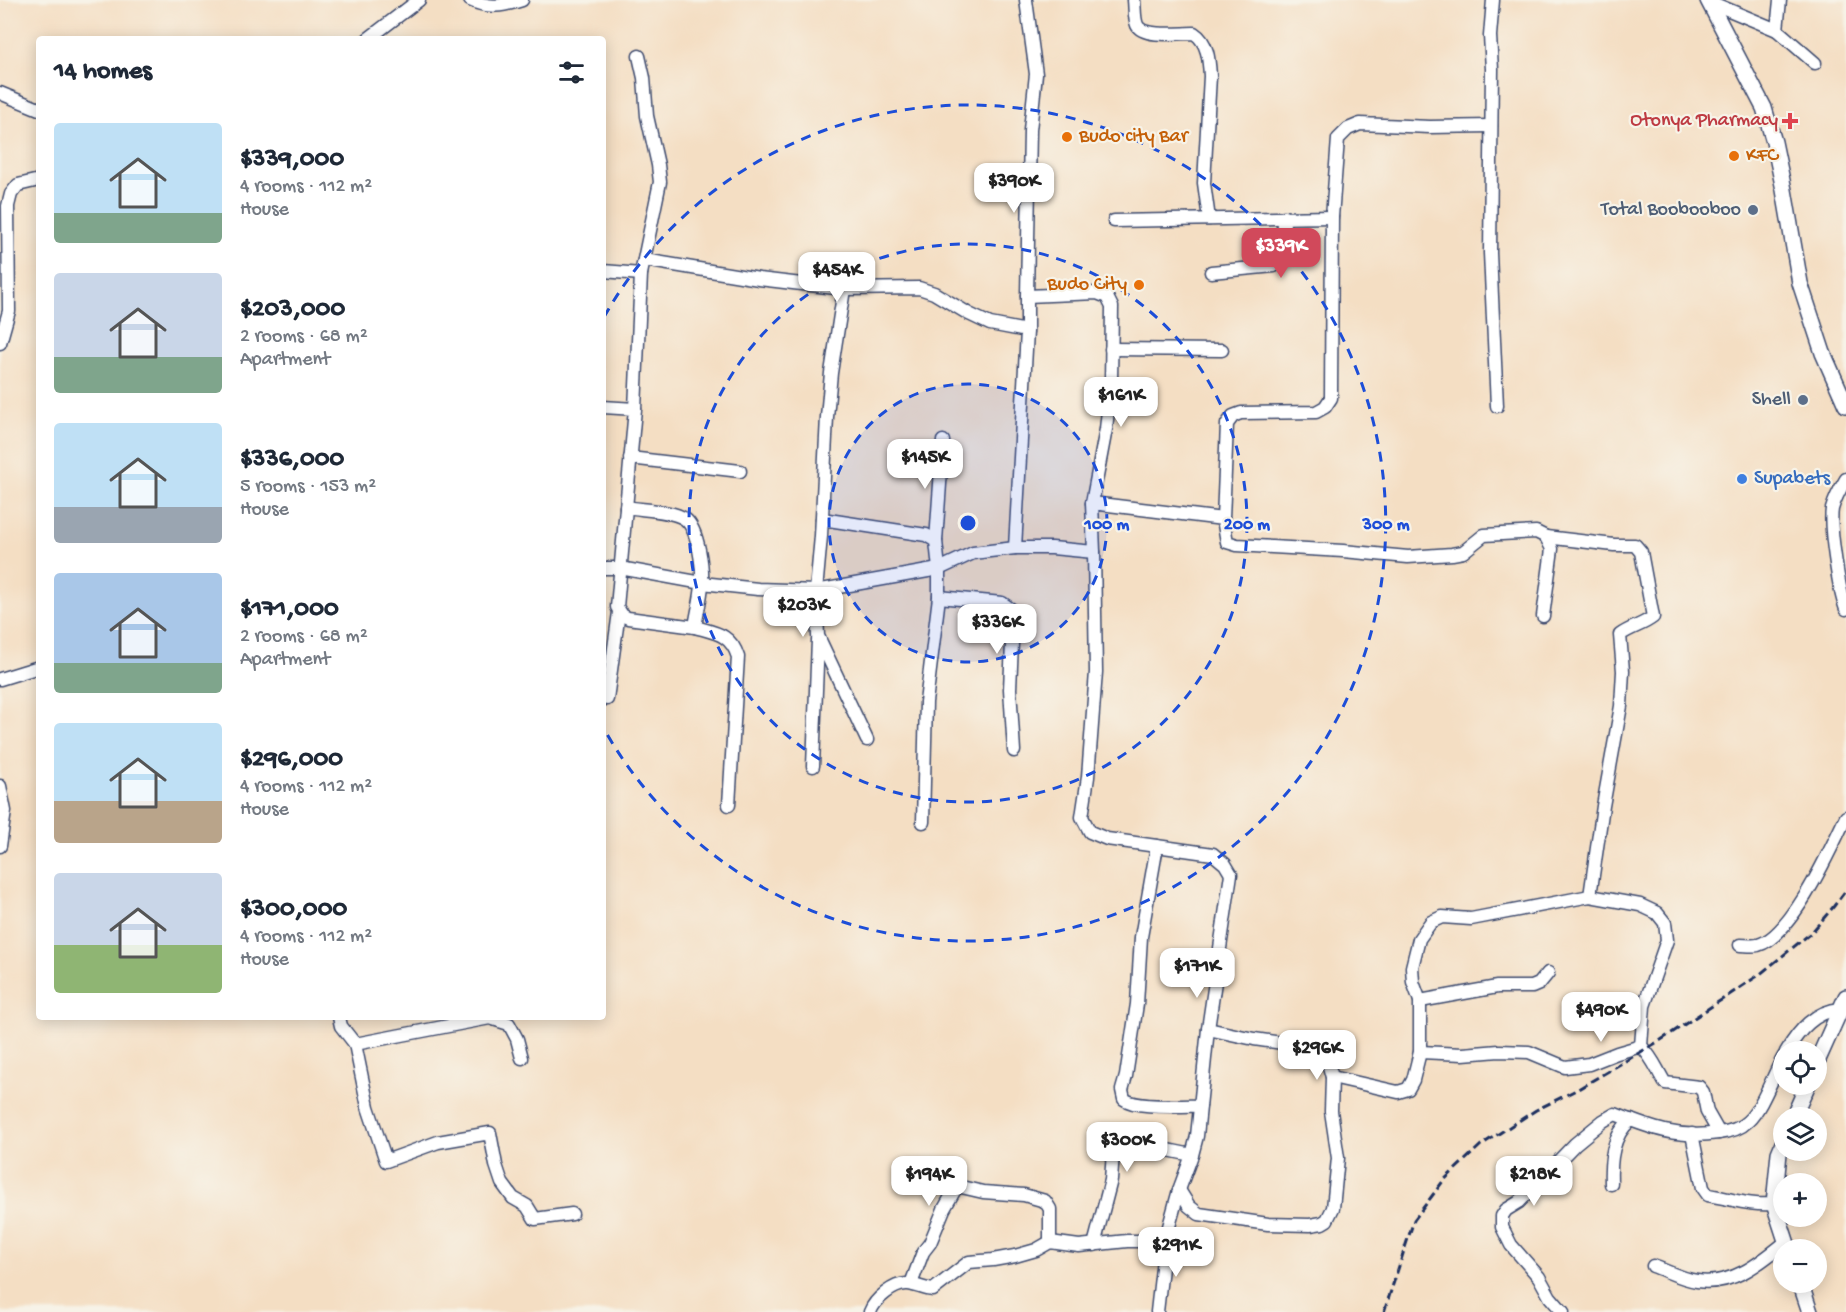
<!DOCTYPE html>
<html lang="en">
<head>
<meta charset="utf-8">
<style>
	:root { --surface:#fff; --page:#f2f2f3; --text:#1f2937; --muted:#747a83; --accent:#d1495b }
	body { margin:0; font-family:"Gochi Hand",sans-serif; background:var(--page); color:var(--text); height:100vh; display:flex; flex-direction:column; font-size:22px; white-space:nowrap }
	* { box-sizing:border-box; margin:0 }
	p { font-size:20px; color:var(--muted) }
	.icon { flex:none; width:33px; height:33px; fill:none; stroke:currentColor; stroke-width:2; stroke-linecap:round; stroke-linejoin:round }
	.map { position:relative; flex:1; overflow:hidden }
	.panel { position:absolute; left:36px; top:36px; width:570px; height:984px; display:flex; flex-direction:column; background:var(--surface); border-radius:6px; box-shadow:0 3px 15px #0003 }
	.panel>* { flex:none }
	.buttons { position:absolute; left:1773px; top:1041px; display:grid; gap:12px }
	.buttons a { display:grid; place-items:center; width:54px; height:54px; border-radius:50%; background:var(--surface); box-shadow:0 3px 15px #0003; font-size:30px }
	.price { position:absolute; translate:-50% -51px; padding:0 14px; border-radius:12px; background:#fff; color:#222; font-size:20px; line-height:39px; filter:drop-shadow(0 2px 3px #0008) }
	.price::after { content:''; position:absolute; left:50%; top:36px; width:18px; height:14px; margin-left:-9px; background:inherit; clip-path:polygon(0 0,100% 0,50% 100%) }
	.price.current { background:var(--accent); color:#fff }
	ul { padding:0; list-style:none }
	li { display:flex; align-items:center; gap:18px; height:150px; padding:0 18px }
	li span { display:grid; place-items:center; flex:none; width:168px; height:120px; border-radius:6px; color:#555 }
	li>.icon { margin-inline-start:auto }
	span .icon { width:72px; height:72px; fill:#fffc; stroke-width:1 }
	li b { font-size:26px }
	h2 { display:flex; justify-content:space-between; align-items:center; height:72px; padding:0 18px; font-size:26px }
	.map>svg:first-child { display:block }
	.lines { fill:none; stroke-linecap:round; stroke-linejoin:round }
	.minor-casing { stroke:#3c496d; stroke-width:15 }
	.major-casing { stroke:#3c496d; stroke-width:18 }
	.minor { stroke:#fff; stroke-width:12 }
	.major { stroke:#fff; stroke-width:15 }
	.rail { stroke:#1b2f5e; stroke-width:3; stroke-dasharray:9 4.5; stroke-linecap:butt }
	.ring { fill:none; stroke:#1d4ed8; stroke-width:3; stroke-dasharray:10 8 }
	.health-dot { fill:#e0444e; stroke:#f7f3e8; stroke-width:2 }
	.food-dot { fill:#e8710a; stroke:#f7f3e8; stroke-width:2 }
	.service-dot { fill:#5c6f8a; stroke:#f7f3e8; stroke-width:2 }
	.shop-dot { fill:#3f7fe0; stroke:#f7f3e8; stroke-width:2 }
	.labels { text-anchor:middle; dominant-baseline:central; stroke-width:4.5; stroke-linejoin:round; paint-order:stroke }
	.health-label { font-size:20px; fill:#be3a42; stroke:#f7f3e8; text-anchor:end }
	.food-label { font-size:20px; fill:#c56008; stroke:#f7f3e8; text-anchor:start }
	.service-label { font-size:20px; fill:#4e5e75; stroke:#f7f3e8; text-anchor:end }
	.shop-label { font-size:20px; fill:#366cbe; stroke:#f7f3e8; text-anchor:start }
	.centre { fill:#1d4ed8; stroke:#f7f3e8; stroke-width:3 }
	.ring-label { font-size:18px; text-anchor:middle; font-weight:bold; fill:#1d4ed8; stroke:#f7f3e8; stroke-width:4.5; stroke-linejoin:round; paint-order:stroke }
</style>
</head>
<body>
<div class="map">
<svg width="1846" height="1312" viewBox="0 0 1846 1312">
	<rect width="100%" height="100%" fill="#f7f3e8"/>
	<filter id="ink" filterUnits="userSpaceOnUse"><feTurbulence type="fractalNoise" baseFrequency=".0167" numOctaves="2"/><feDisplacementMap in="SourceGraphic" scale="12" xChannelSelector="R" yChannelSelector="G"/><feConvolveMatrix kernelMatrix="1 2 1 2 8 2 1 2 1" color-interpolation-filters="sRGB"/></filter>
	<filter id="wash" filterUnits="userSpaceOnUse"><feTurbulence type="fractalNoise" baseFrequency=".008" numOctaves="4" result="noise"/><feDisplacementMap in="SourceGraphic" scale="24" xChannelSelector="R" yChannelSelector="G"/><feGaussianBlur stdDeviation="1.35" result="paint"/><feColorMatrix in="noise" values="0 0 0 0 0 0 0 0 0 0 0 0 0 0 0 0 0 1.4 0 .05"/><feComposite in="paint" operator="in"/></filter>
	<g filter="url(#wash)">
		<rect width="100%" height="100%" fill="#f4dec3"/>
	</g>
	<g filter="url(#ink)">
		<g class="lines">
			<g class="minor-casing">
				<g id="minor">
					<path d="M470,0c19,9 33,6 52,0"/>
					<path d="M1026,0l10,74 -6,56 -3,166 70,-3 10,4 5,10 -1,76 -5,46 -14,74"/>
					<path d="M1134,0c1,8 0,18 3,25 6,13 43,8 57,8 14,9 15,27 16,43l-6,107 5,36"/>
					<path d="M1493,0l-3,36 2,33 -2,184 7,153"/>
					<path d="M1780,0l-3,30 38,33"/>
					<path d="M1710,2l67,28"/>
					<path d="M368,39l51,-39"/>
					<path d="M0,93l39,16"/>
					<path d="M1491,126l-61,1 -70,-3 -12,5 -10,10 -6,78 -1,181 -6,9 -9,5 -75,1 -8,3 -6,8 -4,95 4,23 10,3 106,6 65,6 44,-3 11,-2 21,-17 52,-3 10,5 6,12 -9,67"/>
					<path d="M1114,221l218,-4"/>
					<path d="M644,260l115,19 85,10 75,-1 15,5 35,21 21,10 37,7"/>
					<path d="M603,271l38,3"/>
					<path d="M1211,272l63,-6 9,-9 1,-40"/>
					<path d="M844,289l-13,84 -4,44 -6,119 -5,55 2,45 49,104"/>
					<path d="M1027,296v35l-12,217h37l42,4 -2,-49 131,16"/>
					<path d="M0,343l9,-32 -1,-105 3,-12 7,-9 21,-5"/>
					<path d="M1111,349l111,1"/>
					<path d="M603,407l32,2 -18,198 5,8 6,3 67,9"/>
					<path d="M635,409l6,-135 19,-92 -2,-17 -11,-49 -3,-38 -5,-22"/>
					<path d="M630,458l110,13"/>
					<path d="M1846,479c-6,10 -11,19 -14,30 -3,18 7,82 14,100"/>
					<path d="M626,507c16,3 46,3 59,12 14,11 18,50 17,66 -1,14 -5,28 -7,42 21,6 36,7 43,30l-9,148"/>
					<path d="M822,519l104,16 10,6 3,28v28l-13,105 -3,120"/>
					<path d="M1546,537l68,8h21l6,7 12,65c-10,8 -22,10 -33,18l3,36 -2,35 -18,100 -13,90"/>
					<path d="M936,541l7,-100"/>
					<path d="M603,568h17l82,15 56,6 58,2 123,-22 34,-16 42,-5"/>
					<path d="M939,597l63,6 10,7 1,10 -3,69 4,62"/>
					<path d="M0,679l39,-12"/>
					<path d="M607,699l12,-87"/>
					<path d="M813,766l5,-126"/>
					<path d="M0,786l5,25 -5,35"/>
					<path d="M1157,846l-16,91 -4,67 -11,72 -4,14 2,9c13,10 58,6 76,7"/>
					<path d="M1740,945c5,0 13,1 18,0 34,-9 73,-97 88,-128"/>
					<path d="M1420,1001l77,-14h35l7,-3 9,-11"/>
					<path d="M339,1017l2,9 14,18 13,63 18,54 52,-19 52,-9 6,32 6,18 11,15 14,8 8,13 37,-5"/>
					<path d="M355,1044l135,-26 19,6 8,15 5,19"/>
					<path d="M1420,1052l43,2 36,-3 30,1 36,15 24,-3 28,-11 24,-7c12,12 15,22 24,37l34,4 4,5 4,20 12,21"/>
					<path d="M1786,1052c13,-22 29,-41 55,-43"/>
					<path d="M1332,1077l66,15 10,-3 5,-9 7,-28v-51l-7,-19 -1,-15 7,-28 12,-17 11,-5 29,2 119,-23 50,9 17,8 8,10 2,17 -23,66 -3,40"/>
					<path d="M1692,1134l11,54 5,7c25,4 41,11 66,9"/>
					<path d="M1611,1184c-1,-23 1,-49 20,-64"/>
					<path d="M1179,1190l10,16 10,8 69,10 42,1 12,-2 5,-3 6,-12 5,-50 -7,-47 1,-34 -4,-14 -9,-11 -9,-5 -56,-8 -46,-10"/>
					<path d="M1094,1245l17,-65 3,-41 78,16"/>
					<path d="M1653,1266c14,5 29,13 44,15 36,5 63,-18 90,-40"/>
					<path d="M911,1284l12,-32 7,-9 14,-34 13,-23 26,6 41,3 21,6 5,8v33"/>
					<path d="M870,1312c5,-13 24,-29 38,-28 9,1 16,5 25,6l36,-28 24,-2 22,-4 21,-6 14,-8 29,4 48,-5h38l14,-51 13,-35 5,-19 11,-107 23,-155 -6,-10 -12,-10 -106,-15 -17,-7 -8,-15 6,-40 8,-105 -2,-120"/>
					<path d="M1157,1312l8,-71"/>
					<path d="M1563,1312l-13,-15 -11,-20 -28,-32 -9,-18v-11l4,-6 13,-8 56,-58 28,-23 12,-7c35,14 64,25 103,19 11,-1 22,-4 30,-12 14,-13 25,-46 36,-65"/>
				</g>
			</g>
			<g class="major-casing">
				<g id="major">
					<path d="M1708,0l56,108 10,34 10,48 16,93 23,70 23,52"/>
					<path d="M1816,1064l30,-67"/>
					<path d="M1793,1118l15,-34"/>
					<path d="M1784,1141l-5,12 -5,51 15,46"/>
					<path d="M1800,1282l10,30"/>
				</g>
			</g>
			<use href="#minor" class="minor"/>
			<use href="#major" class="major"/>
			<path class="rail" d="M1384,1312l30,-92 30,-40 37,-35 55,-35 42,-21 83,-49 98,-65 53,-43 22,-26 12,-16"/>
		</g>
	</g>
	<circle cx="968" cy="523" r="139" fill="#1d4ed8" fill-opacity=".12"/>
	<g class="ring">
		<circle cx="968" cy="523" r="139"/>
		<circle cx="968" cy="523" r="279"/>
		<path d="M604 317A418 418 0 1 1 604 729"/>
	</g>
	<path class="health-dot" d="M1787 112h6v6h6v6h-6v6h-6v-6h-6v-6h6z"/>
	<g class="food-dot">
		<circle cx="1067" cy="137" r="6"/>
		<circle cx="1734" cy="156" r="6"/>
		<circle cx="1139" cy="285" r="6"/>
	</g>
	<g class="service-dot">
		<circle cx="1753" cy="210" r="6"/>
		<circle cx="1803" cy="400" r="6"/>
	</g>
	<circle class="shop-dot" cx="1742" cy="479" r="6"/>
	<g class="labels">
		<g class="health-label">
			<text x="1778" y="121">Otonya Pharmacy</text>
		</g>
		<g class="food-label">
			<text x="1079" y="137">Budo city Bar</text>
			<text x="1746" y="156">KFC</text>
			<text x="1127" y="285" text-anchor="end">Budo City</text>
		</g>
		<g class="service-label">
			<text x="1741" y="210">Total Boobooboo</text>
			<text x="1791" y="400">Shell</text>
		</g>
		<g class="shop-label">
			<text x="1754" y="479">Supabets</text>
		</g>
	</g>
	<circle cx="968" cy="523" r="9" class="centre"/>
	<g class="ring-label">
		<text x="1107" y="529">100 m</text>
		<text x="1247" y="529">200 m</text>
		<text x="1386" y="529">300 m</text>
	</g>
</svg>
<div class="buttons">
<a><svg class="icon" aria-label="locate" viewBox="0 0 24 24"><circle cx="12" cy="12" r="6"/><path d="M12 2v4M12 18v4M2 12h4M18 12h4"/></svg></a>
<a><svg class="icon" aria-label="layers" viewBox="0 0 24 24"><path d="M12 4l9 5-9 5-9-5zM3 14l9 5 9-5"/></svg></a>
<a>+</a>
<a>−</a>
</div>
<b class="price" style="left:1014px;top:214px">$390K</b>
<b class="price current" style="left:1281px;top:279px">$339K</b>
<b class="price" style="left:837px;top:303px">$454K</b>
<b class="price" style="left:1121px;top:428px">$161K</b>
<b class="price" style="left:925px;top:490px">$145K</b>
<b class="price" style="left:803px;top:638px">$203K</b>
<b class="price" style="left:997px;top:655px">$336K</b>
<b class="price" style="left:1197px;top:999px">$171K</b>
<b class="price" style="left:1601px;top:1043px">$490K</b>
<b class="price" style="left:1317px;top:1081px">$296K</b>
<b class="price" style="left:1127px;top:1173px">$300K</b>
<b class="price" style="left:929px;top:1207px">$194K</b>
<b class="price" style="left:1534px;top:1207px">$218K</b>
<b class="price" style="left:1176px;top:1278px">$291K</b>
<section class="panel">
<h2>14 homes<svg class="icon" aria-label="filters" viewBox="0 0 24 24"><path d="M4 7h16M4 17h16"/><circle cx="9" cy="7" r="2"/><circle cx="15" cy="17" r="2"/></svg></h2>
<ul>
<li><span style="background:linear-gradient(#bfe0f5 75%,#7fa58c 0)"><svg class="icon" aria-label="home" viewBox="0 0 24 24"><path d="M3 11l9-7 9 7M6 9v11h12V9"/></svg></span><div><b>$339,000</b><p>4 rooms · 112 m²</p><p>House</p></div></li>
<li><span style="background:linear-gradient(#c9d6e8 70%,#7fa58c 0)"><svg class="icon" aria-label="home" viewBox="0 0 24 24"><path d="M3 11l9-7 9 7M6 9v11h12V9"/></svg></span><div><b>$203,000</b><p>2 rooms · 68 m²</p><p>Apartment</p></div></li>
<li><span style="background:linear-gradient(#bfe0f5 70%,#9aa5b1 0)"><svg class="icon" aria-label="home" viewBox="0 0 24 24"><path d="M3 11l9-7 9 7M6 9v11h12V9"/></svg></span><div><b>$336,000</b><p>5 rooms · 153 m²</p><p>House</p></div></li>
<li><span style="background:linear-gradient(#a9c7e8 75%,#7fa58c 0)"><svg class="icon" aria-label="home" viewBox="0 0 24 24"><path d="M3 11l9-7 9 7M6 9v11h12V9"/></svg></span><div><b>$171,000</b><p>2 rooms · 68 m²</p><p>Apartment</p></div></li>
<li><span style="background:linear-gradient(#bfe0f5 65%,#b9a48a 0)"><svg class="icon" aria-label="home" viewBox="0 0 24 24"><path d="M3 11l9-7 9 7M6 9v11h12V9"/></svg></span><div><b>$296,000</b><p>4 rooms · 112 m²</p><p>House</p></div></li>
<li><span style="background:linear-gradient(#c9d6e8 60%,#8fb573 0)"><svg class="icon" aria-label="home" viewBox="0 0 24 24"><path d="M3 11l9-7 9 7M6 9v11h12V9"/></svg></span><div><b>$300,000</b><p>4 rooms · 112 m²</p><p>House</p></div></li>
</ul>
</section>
</div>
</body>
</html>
